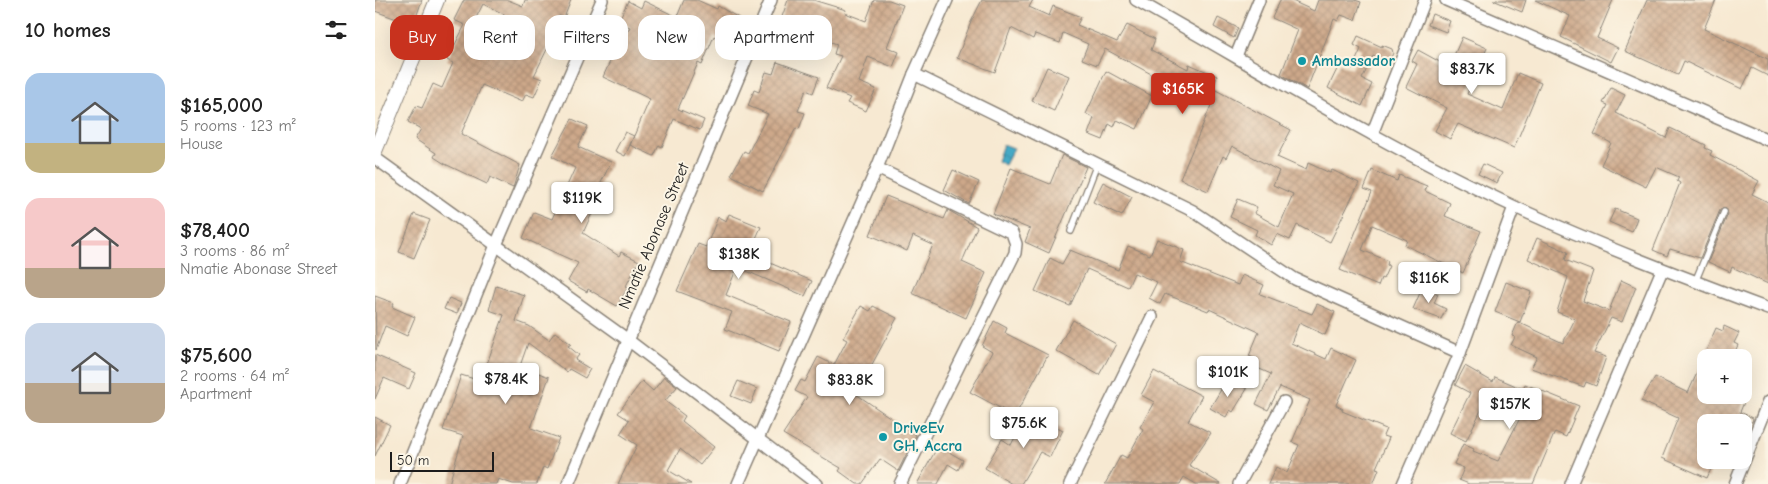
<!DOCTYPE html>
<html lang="en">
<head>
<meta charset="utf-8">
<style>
	:root { --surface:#fff; --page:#f2f2f2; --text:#222; --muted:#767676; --accent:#c8321e }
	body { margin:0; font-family:"Comic Neue",sans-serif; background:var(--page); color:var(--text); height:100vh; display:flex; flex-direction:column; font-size:19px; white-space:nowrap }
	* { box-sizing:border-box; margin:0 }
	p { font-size:16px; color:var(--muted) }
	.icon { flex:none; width:28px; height:28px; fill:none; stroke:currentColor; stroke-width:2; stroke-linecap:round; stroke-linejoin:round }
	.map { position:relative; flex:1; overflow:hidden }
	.drawer { display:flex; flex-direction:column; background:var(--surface); width:375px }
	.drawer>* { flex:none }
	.top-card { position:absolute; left:15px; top:15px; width:475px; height:45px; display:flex; gap:10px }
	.fabs { position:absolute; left:1322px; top:349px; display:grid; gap:10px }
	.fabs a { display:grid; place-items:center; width:55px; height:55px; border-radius:10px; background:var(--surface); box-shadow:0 5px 20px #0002; font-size:25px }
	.scale { position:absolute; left:15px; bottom:12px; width:104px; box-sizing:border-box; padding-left:5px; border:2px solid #1c1c1c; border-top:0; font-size:14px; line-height:18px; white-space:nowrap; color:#1c1c1c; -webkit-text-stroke:4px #fcf5e5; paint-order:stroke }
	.price { position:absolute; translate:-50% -42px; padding:0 11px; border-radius:5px; background:#fff; color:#222; font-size:16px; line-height:32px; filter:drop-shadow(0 1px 2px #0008) }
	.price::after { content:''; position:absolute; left:50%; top:30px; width:15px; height:11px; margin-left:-8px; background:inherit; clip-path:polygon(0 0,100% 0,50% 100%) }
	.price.current { background:var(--accent); color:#fff }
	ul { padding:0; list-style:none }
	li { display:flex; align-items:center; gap:15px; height:125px; padding:0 25px }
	li span { display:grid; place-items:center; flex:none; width:140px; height:100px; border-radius:15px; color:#555 }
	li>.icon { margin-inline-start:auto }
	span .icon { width:60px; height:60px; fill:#fffc; stroke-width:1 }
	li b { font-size:21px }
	h2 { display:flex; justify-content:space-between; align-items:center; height:60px; padding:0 25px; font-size:21px }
	.tag { padding:0 18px; border-radius:15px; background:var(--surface); box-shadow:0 5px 20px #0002; font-size:18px; line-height:45px }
	.tag.current { background:var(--accent); color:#fff }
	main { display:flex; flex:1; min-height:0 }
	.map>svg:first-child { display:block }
	.water { fill:url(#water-waves); stroke:#306270 }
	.building { fill:url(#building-cross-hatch); fill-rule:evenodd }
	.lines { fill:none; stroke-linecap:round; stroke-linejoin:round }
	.service-casing { stroke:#8a8277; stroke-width:8 }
	.minor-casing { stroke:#8a8277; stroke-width:14 }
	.tertiary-casing { stroke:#8a8277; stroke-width:16 }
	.service { stroke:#fff; stroke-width:5.5 }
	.minor { stroke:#fff; stroke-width:11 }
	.tertiary { stroke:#fff; stroke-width:14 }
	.culture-dot { fill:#0f9aa8; stroke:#fcf5e5; stroke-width:2 }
	.labels { text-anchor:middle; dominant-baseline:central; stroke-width:4; stroke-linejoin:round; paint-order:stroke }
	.culture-label { font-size:16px; font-weight:bold; fill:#0d838f; stroke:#fcf5e5; text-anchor:start }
	.street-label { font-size:16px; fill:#1c1c1c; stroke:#fcf5e5 }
</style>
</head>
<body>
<main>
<section class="drawer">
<h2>10 homes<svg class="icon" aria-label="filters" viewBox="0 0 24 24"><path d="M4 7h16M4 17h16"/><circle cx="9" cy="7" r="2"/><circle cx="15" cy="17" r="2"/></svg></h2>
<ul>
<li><span style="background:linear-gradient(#a9c7e8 70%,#c2b280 0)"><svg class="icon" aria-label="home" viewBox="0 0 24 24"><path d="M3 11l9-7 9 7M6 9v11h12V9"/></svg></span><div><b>$165,000</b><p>5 rooms · 123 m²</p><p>House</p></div></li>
<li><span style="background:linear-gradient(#f6c9c9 70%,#b9a48a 0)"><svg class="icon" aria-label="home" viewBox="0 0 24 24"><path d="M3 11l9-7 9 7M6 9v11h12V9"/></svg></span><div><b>$78,400</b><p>3 rooms · 86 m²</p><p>Nmatie Abonase Street</p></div></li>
<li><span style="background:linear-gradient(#c9d6e8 60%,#b9a48a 0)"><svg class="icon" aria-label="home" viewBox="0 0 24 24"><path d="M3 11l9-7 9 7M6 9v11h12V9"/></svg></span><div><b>$75,600</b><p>2 rooms · 64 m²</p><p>Apartment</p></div></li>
</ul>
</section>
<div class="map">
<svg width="1393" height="484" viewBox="0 0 1393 484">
	<defs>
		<pattern id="water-waves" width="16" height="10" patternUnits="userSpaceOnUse" patternTransform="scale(1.25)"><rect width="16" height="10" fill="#45a9c5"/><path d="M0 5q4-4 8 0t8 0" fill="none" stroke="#39899f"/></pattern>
		<pattern id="building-cross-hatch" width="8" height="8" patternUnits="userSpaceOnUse" patternTransform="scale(1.25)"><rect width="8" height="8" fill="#cda88a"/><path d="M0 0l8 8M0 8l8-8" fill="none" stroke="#af9076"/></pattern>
	</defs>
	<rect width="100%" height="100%" fill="#fcf5e5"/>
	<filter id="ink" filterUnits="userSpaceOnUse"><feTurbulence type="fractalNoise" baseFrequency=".02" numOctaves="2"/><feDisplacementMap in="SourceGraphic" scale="10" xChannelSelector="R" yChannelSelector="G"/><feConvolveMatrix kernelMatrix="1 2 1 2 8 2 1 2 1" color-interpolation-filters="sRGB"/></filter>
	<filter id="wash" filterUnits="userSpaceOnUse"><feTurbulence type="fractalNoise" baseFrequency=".0096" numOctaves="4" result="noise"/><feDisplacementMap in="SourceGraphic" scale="20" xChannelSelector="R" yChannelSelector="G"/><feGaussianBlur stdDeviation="1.12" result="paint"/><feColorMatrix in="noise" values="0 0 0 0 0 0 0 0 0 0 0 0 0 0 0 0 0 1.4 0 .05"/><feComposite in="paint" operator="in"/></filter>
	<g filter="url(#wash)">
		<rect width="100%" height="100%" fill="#f7e9d2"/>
		<path class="water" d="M628,144l11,4 -9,17 -8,-4z"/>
		<g id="blocks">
			<g class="building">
				<path d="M0,0h47l-10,29 -12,-4 2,-4 -27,-10z"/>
				<path d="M89,0h44l15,6 2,-6h46l-7,18 -5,-2 -8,20 2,1 -19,39 8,3 -8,18 -8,-3 -4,8 -40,-17 -21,49 59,31 -7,23 -23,-11 -3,7 -42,-20 -11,-7 2,-4 -21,-14 6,-10 -13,-7 8,-16 6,2 11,-24 9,4 11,-25 -6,-3 18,-35 -11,-5zM108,4l21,10 -8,20 -23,-10z"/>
				<path d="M309,0h13l20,9 1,-3 26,15 -11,24 -19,-9 -12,29 -4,-2 -20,46 26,11 -4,10 -26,-11 -12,28 -3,-2 -5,11 -24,-11 20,-46 -47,-22 14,-31 3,2 10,-21 -12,-5 10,-21 13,7 3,-7 33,16z"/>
				<path d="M413,0h25l33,10 -1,3 21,8 8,-21h15l14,5 -16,42 12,5 -6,15 -25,-10 -9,25 17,7 -10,22 -19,-8 3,-5 -24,-10 15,-32 -7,-2 3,-10 -58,-19z"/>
				<path d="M607,0h51l-4,7 20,9 4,-10 28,11 -4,8 40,17 10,-17 28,14 -4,11 37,19 1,-5 28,12 -5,12 79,42 -14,27 29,13 2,-7 22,10 2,-3 27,13 -29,59 -33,-17 -7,15 -13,-6 -6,11 -16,-10 2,-5 -27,-13 8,-18 19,8 -3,6 25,14 14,-33 -20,-9 6,-14 -47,-25 -6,12 -3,-2 -15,35 -28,-12 32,-76 -33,-14 -74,-40 -8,16 -15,-6 6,-15 -25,-11 -3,10 -25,-9 -2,5 -22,-11 -16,44 -38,-14 14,-36z"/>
				<path d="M905,0h10l24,11 4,-11h37l6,2 -6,18 -14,-5 -3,6 -4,-2 -27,70 -26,-15 17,-44 -26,-12z"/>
				<path d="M1118,0h33l-4,12z"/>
				<path d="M1160,0h78l-16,38 21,10 -7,14 -50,-25 9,-21z"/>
				<path d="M1272,0h69l-12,29 64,30v17l-16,-8 -10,21 -58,-28 -6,14 -53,-24z"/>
				<path d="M1057,14l18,7 -4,11 -18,-7z"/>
				<path d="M843,18l20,10 -4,10 -20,-11z"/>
				<path d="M983,36l24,11v-2l10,4 1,4 -4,9 -16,-6 -11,23 10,5 -10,22 -34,-18 12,-25 12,6 9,-20 -7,-4z"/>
				<path d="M1087,37l25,11 -20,46 36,16 15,-37 23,10 -27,65 -56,-24 -8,15 -15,-8 12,-23 -41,-21 11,-23 -5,-3 6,-11 31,17z"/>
				<path d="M402,62l42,15 -6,16 -7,-3 -8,21 7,2 -6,16 -3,-1 -33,63 -32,-16 13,-24 4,2 20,-39 -20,-8 6,-16 5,2 7,-20 7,2z"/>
				<path d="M672,67l22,9 -15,35 -22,-10z"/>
				<path d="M731,71l46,25 -15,33 -20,-9 -3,7 -5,-3 -6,16 -15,-6 6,-16 -8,-4z"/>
				<path d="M1236,88l14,7 -9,18 50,25 4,-10 36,17 -1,3 7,3 -2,4 49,26 -7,13 16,8v82l-36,-17 -2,5 -22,-10 20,-48 -3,-6 -5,2 -20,48 -30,-9 -3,7 -14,-6 27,-67 -3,-2 2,-4 -23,-10 -10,20 -45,-22 10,-22 -17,-9 14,-29 -5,-2z"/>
				<path d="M197,119l16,7 -10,21 33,15 -13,27 4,2 -19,42 36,23 2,-4 18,9 -13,25 2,1 -11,19 -29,-17 -1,3 -19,-11 10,-18 -55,-25 11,-26 18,7 23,-51 -23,-12z"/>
				<path d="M250,132l9,4 -9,20 -10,-5z"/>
				<path d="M687,155l24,12 -37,86 -24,-11 5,-13 -37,-15 18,-46 39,16z"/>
				<path d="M1108,164l19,9 -5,10 -19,-9z"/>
				<path d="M578,170l26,12 -10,22 -25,-14z"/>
				<path d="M997,170l25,11 2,-6 28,11 -2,5 25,12 -5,13 36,15 -18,42 -58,-28 2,-5 -35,-15 -10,25 26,11 -1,4 2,1 -6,13 -2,-1 -3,8 -38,-16 32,-78 -8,-3z"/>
				<path d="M728,182l29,15 -10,19 -29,-14z"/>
				<path d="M511,196l58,23 4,-9 29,17 -15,35 24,11 -20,45 -54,-25 21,-48 -20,-9 -6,15 -37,-16z"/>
				<path d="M1240,209l22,9 -5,14 -23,-10z"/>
				<path d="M39,214l16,6 -16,38 -15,-6z"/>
				<path d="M354,214l32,13 -12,27 63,27 -7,15 -68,-29 -11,28 65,27 -12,29 -54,-22 7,-17 -55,-21 21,-47 8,3 12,-30 8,4z"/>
				<path d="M1162,238l31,14 -3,8 28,11 -10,30 26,10 12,-31 15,7 -14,35 -11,-4 -17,35 12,4 -10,29 -10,-4 -2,5 -53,-19 6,-11 -26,-12 4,-8 -3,-1 6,-14 45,21 12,-24 -18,-7 11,-35 -40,-18z"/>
				<path d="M782,239l27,11 -4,12 58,23 4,-10 22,10 -4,9 52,20 5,-10 18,8 -10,23 -26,-12 -8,20 35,16 5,-11 25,12 -20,45 7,4 -1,2 44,18 -3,7 6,2 -13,30 3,1 -6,15h-105l8,-17 11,6 12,-28 -7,-3 18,-42 -30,-13 -12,23 -12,-6 15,-30 -16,-7 3,-7 -9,-4 10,-24 -50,-23 -1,2 -43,-17 -5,10 -11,-6 8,-16 -23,-9 -6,14 -41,-18 -17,37 -35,-15 15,-33 12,6 8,-14 48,20 10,-24 22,9z"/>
				<path d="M1131,282l25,10 -11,30 -25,-10z"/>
				<path d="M121,286l28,9 -8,26 13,5 20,14 6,-8 16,12 -3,2 11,9 -4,5 15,9 -5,9 -16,-9 -2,3 -39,-29 -8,23 29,11 -18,51 28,10 -12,31 -4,-2 -6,17h-24l-15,-5 -2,5h-47l14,-48 -20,-6 18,-55 20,6 23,-66 -15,-5z"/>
				<path d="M1048,286l15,8 -4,9 12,6 -5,10 -28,-10z"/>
				<path d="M0,296l19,7 -2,4 23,10 -8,19 -22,-10 -9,24z"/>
				<path d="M74,298l12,5 -4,11 -13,-5z"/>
				<path d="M486,306l9,5 3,-5 24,12 -41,76 60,41 -18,36 -18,-12 -18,25h-5l-18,-13 2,-3 -58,-34 24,-37 -12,-6 6,-11 4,2 13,-25 16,8 13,-25 -4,-2z"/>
				<path d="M698,320l43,24 -17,31 -43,-24z"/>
				<path d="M619,321l13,7 -2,5 43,22 -33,61 -45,-24 22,-40 -10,-6z"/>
				<path d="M1349,326l15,7 -5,10 4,2 -6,13h-10l-16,-7 10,-23 7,3z"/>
				<path d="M1331,353v42h41l-7,17 13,6 -1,4h-26l-12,-5 -2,5h-6v38h9l-8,18 -45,-20 16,-40 -37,-17 14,-24 33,16z"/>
				<path d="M0,355l41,18 -7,16 -25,-11 -9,21z"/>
				<path d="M1090,366l28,16 2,-5 28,12 2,-5 54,22 -13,31 -11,-5 -22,52h-64l-10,-4 5,-12 -10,-4 9,-20 11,5 -1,2 25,10 22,-43 -7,-3 2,-3 -29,-12 -20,41 -16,-8 20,-40 -15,-8z"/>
				<path d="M779,371l48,25 -14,25 23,12 -22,32 32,19h-25l-12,-7 -4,7h-75l16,-29 6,3 16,-29 -3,-2 14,-25 -13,-7z"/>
				<path d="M289,377l13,10 -12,14 20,15 -3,5 32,26 -14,18 -20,-16 -12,21 23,14h-73l19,-39 -17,-11 9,-14 -11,-7 24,-32 11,10z"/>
				<path d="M853,378l19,11 -14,23 -3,-2 -4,7 -16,-9z"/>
				<path d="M363,381l19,8 -6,15 -20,-8z"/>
				<path d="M653,412l35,18 -13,27 -10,-5 -19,32h-9l-27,-16 17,-29 9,6z"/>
				<path d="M0,417l15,8 -15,31z"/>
				<path d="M563,446l25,14 -5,10 -10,-6 -10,20h-21z"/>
			</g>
		</g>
	</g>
	<g filter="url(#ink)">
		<use href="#blocks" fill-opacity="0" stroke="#8a8277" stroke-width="1"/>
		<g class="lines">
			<g class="service-casing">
				<g id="service">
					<path d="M696,231l26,-67"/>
					<path d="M1320,282l29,-70"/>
				</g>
			</g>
			<g class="minor-casing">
				<g id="minor">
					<path d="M761,0c125,70 249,147 379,207 83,38 168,70 253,102"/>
					<path d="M1071,0l322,140"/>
					<path d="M861,56l23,-56"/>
					<path d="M539,74l279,137 102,68 165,74"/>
					<path d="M997,134l53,-134"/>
					<path d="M0,158l253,182 189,144"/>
					<path d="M502,168l135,65 4,11 -1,9 -115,231"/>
					<path d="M25,484l96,-239 106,-245"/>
					<path d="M193,484l203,-484"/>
					<path d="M363,484l139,-316 37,-94 33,-74"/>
					<path d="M695,484l82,-167"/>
					<path d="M864,484l45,-82"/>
					<path d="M1028,484l57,-131 54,-146"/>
					<path d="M1196,484l91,-214"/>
					<path d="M1360,484l33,-82"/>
				</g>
			</g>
			<g class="tertiary-casing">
				<path id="tertiary" d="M0,151l62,-151"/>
			</g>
			<use href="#service" class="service"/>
			<use href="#minor" class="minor"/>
			<use href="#tertiary" class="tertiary"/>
		</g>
	</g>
	<g class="culture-dot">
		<circle cx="927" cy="61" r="5"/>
		<circle cx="508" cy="437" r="5"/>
	</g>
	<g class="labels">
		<g class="culture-label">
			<text x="937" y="61">Ambassador</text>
			<text x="518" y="428">DriveEv<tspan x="518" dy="18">GH, Accra</tspan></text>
		</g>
		<g class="street-label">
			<text transform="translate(279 236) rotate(-67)">Nmatie Abonase Street</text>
		</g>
	</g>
</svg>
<div class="fabs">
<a>+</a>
<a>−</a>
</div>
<div class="scale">50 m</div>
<b class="price" style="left:1097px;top:95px">$83.7K</b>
<b class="price current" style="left:808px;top:115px">$165K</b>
<b class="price" style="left:207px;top:224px">$119K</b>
<b class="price" style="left:364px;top:280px">$138K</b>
<b class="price" style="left:1054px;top:304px">$116K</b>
<b class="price" style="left:853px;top:398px">$101K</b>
<b class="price" style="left:131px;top:405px">$78.4K</b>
<b class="price" style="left:475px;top:406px">$83.8K</b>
<b class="price" style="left:1135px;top:430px">$157K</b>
<b class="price" style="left:649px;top:449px">$75.6K</b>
<div class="top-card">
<a class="tag current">Buy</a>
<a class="tag">Rent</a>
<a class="tag">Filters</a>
<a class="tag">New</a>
<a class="tag">Apartment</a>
</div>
</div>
</main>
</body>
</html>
